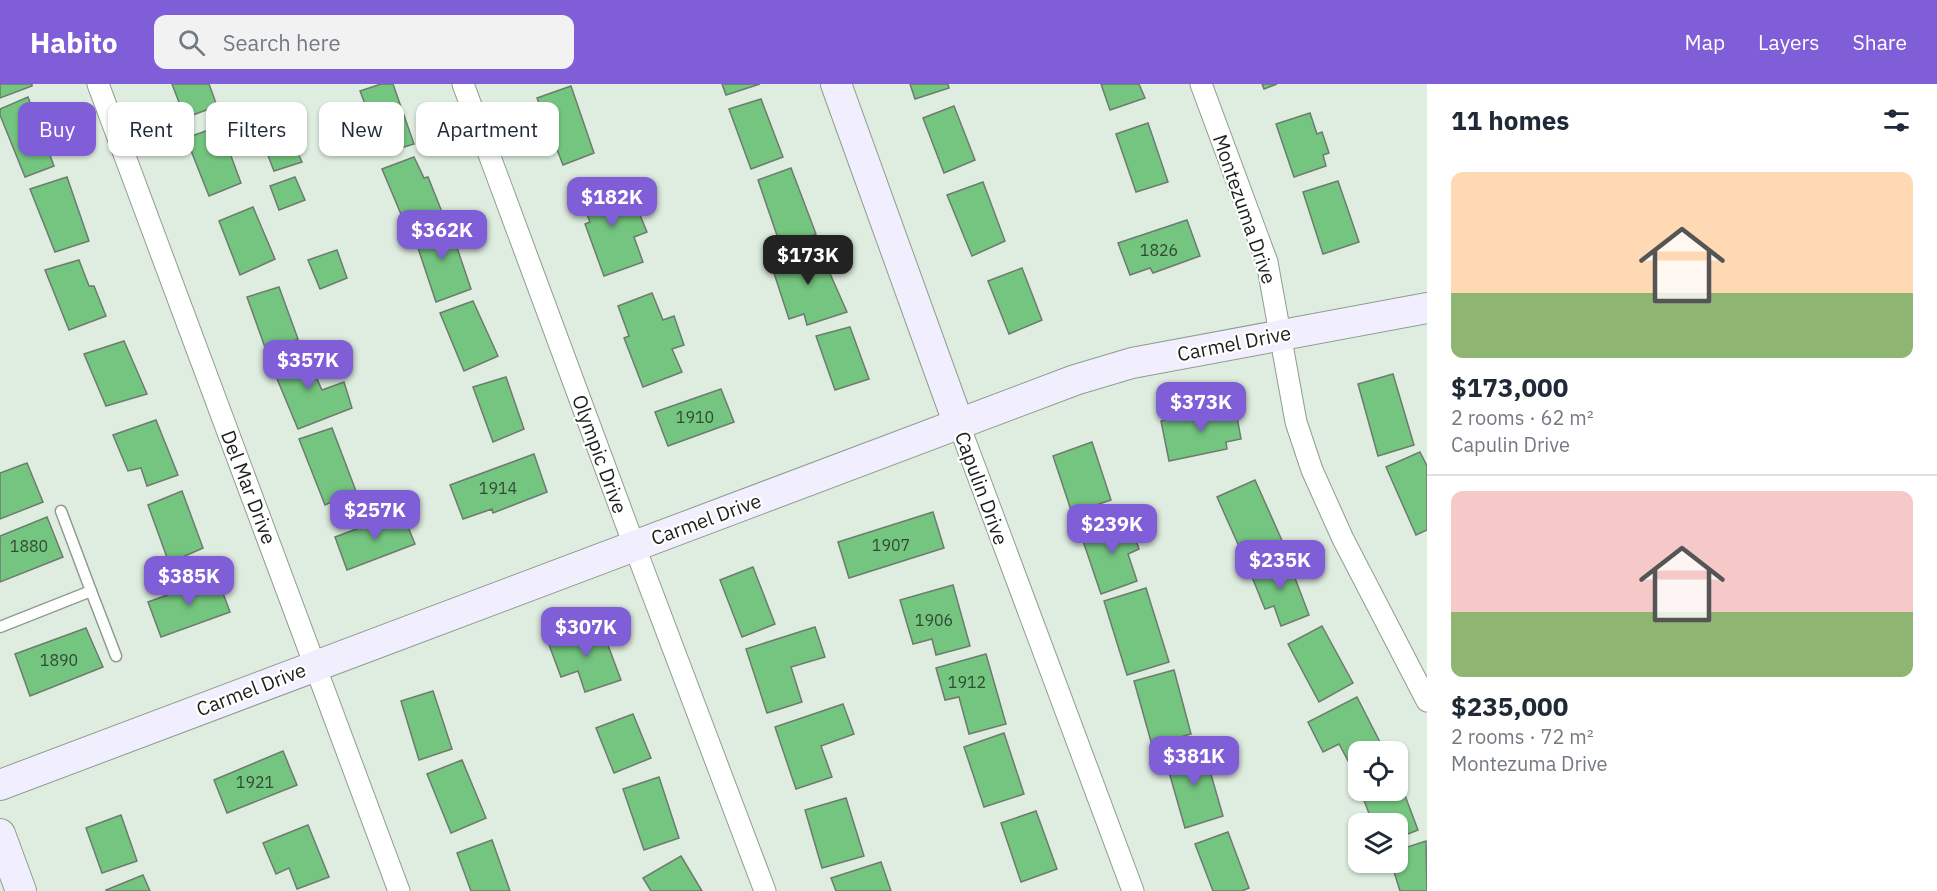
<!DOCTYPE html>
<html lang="en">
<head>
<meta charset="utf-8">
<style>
	:root { --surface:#fff; --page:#f2f2f3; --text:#1f2937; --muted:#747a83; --line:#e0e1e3; --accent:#805ed8 }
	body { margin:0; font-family:"IBM Plex Sans",sans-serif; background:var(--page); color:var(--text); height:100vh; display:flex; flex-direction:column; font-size:22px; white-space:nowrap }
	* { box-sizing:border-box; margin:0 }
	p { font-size:20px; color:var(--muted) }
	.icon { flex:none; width:33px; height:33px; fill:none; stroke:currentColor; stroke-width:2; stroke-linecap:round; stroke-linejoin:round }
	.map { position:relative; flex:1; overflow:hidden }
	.drawer { display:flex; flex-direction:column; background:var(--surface); width:510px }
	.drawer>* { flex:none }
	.banner { position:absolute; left:18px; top:18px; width:570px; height:54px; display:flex; gap:12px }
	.tools { position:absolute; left:1348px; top:657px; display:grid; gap:12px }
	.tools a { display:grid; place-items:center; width:60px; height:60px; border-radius:12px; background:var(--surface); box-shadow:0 2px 4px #0004; font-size:30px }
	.price { position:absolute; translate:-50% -51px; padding:0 14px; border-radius:12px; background:var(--accent); color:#fff; font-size:20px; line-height:39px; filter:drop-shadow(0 2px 3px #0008) }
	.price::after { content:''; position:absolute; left:50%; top:36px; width:18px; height:14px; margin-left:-9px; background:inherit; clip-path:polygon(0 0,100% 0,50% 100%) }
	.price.active { background:#222; color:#fff }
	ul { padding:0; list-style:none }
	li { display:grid; align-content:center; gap:12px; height:318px; padding:0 24px }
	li+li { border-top:2px solid var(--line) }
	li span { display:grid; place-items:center; height:186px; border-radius:12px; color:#555 }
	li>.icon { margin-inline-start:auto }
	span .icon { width:108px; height:108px; fill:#fffc; stroke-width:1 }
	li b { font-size:26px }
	h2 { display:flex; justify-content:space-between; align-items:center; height:72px; padding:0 24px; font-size:26px }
	.pill { padding:0 21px; border-radius:12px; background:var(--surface); box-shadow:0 2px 4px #0004; font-size:21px; line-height:54px }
	.pill.active { background:var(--accent); color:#fff }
	header { display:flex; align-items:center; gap:36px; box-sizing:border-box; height:84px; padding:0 30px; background:var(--accent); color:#fff }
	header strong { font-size:28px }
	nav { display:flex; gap:33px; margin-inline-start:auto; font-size:21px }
	.search { width:420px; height:54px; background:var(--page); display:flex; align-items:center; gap:15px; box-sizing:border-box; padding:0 21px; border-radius:12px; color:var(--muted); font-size:22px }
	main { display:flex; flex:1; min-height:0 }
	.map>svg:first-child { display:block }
	.building { fill:#74c57f; stroke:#6e7b6f; stroke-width:1.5 }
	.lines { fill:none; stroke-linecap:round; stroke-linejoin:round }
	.lane-casing { stroke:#8f9d90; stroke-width:13 }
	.street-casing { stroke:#8f9d90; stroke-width:23 }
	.secondary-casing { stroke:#8f9d90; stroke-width:32 }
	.lane { stroke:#fff; stroke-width:10 }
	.street { stroke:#fff; stroke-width:21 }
	.secondary { stroke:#f1effd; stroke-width:30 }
	.labels { text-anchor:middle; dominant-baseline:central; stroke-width:4.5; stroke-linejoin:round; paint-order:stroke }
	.number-label { font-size:16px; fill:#314934 }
	.street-label { font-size:20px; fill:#1b201b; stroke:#fff }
</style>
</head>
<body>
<header>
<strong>Habito</strong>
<div class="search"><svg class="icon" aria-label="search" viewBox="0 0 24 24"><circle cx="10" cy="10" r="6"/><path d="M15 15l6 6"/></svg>Search here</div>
<nav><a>Map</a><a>Layers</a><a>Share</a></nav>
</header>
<main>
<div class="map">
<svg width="1427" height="807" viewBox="0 0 1427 807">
	<rect width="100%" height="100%" fill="#deeddf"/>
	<g class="building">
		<path d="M0,0h32v2l-32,12z"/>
		<path d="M172,0h37l8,22 -32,12z"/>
		<path d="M381,0h12l21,60 -30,9 -24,-62z"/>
		<path d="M722,0h38l-34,11z"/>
		<path d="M910,0h38l1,4 -34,11z"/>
		<path d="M1101,0h38l6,14 -35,12z"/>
		<path d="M1262,0h15l-13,5z"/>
		<path d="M571,2l23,67 -31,12 -26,-67z"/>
		<path d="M28,13l26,69 -29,11 -25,-62v-6z"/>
		<path d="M761,15l22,58 -32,12 -22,-60z"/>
		<path d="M954,22l21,54 -31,13 -21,-55z"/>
		<path d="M1310,29l7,21 5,-2 7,21 -6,2 3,11 -32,11 -18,-53z"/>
		<path d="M1148,39l20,59 -32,10 -20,-58z"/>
		<path d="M220,42l21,57 -32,13 -23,-58z"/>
		<path d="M294,60l8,18 -28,9 -7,-18z"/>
		<path d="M414,73l10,21 4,-1 14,35 -36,14 -24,-57z"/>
		<path d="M791,84l25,66 -35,13 -23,-67z"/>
		<path d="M67,93l22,64 -34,11 -25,-63z"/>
		<path d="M295,93l10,23 -26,10 -9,-24z"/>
		<path d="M613,96l11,28 11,-5 12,29 -13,5 9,25 -39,14 -19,-52 5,-2 -12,-30z"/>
		<path d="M1338,97l21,61 -36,12 -20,-62z"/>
		<path d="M983,98l22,59 -33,15 -25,-61z"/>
		<path d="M253,123l22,52 -35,16 -21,-54z"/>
		<path d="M1187,136l13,36 -47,17 -3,-5 -20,7 -12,-32z"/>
		<path d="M448,137l23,68 -35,13 -23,-69z"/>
		<path d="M816,158l31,70 -40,13 -3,-11 -15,5 -16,-49 12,-3 -4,-13z"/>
		<path d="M337,166l10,28 -27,11 -12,-29z"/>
		<path d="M79,176l10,26h5l12,30 -37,14 -24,-60z"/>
		<path d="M1022,184l20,52 -33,14 -21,-53z"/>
		<path d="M279,203l19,52 -31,14 -20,-56z"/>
		<path d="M652,209l11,27 11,-4 10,29 -12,4 10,23 -39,15 -19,-49 5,-2 -11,-30z"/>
		<path d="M473,217l25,55 -34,15 -24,-58z"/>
		<path d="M850,243l19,52 -34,11 -19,-54z"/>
		<path d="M124,257l23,53 -41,12 -22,-52z"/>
		<path d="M304,266l18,40 22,-8 8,26 -54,21 -28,-67z"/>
		<path d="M1393,290l21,71 -36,11 -20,-72z"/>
		<path d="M506,293l18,52 -31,13 -20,-55z"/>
		<path d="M721,305l13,33 -66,24 -13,-34z"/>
		<path d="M1235,322l6,33 -15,3 1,7 -58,12 -8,-40z"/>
		<path d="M156,336l22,55 -31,11 -6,-18 -13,3 -15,-36z"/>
		<path d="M332,344l24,63 -31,14 -26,-66z"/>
		<path d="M1092,358l19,58 -39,13 -19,-57z"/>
		<path d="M1420,368l7,14v64l-11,5 -30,-68z"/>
		<path d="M534,370l13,38 -54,21 -1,-4 -29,10 -13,-34z"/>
		<path d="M27,379l16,39 -43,17v-46z"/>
		<path d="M1255,396l29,65 -38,17 -29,-65z"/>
		<path d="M182,407l21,57 -34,15 -21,-58z"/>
		<path d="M402,428l13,32 -68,26 -12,-33z"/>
		<path d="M933,428l11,36 -95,30 -11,-36z"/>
		<path d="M47,433l16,40 -63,25v-46z"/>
		<path d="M1129,435l10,30 -11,5 9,27 -36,13 -20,-59z"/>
		<path d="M1287,473l22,58 -28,11 -7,-20 -9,3 -15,-37z"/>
		<path d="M753,483l22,57 -33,13 -22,-57z"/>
		<path d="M217,493l13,35 -69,25 -13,-35z"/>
		<path d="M953,501l17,61 -34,9 -4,-16 -19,5 -13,-44z"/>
		<path d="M1146,504l23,74 -42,13 -23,-74z"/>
		<path d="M600,540l21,56 -36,12 -7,-21 -17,6 -13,-35z"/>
		<path d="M1322,542l31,57 -34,19 -31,-58z"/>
		<path d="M815,543l10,30 -34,10 11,35 -35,11 -21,-64z"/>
		<path d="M86,544l17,39 -73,29 -15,-42z"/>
		<path d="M986,570l20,70 -37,10 -10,-37 -14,3 -9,-32z"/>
		<path d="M1174,586l17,64 -39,11 -18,-64z"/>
		<path d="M433,607l19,58 -33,11 -18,-59z"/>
		<path d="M1357,613l28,55h-26v15l-6,3 -14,-26 -16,8 -15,-30z"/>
		<path d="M843,620l11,30 -33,12 11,31 -36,12 -21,-62z"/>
		<path d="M633,630l18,44 -37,15 -18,-45z"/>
		<path d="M1004,649l20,61 -40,13 -20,-60z"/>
		<path d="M1203,663l20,69 -38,12 -20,-70z"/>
		<path d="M283,667l14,34 -70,28 -13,-33z"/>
		<path d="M462,676l24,58 -35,15 -24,-59z"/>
		<path d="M659,693l20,61 -35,12 -21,-61z"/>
		<path d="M1398,693l20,53 -20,8v-14h-25l-13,-34h38z"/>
		<path d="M846,714l18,58 -42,12 -17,-58z"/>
		<path d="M1036,727l21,58 -36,13 -20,-59z"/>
		<path d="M121,731l16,46 -35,12 -16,-45z"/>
		<path d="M308,741l21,52 -32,12 -8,-21 -13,6 -13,-31z"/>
		<path d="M1228,748l21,56 -7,3h-29l-18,-47z"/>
		<path d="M492,756l18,51h-39l-14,-38z"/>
		<path d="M1426,757l1,50h-27l-9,-29h7v-12z"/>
		<path d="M681,772l21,35h-51l-8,-13z"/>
		<path d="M881,778l10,29h-55l-5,-13z"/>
		<path d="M143,791l7,16h-43l-1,-1z"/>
	</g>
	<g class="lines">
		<g class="lane-casing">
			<g id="lane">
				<path d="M91,507l25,65"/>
				<path d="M0,543l91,-36 -30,-80"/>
			</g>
		</g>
		<g class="street-casing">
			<g id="street">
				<path d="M98,0l301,807"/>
				<path d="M463,0l171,461 131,346"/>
				<path d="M1201,0l66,178 29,160 16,48 31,69 84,162"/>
				<path d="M959,341l174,466"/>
			</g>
		</g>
		<g class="secondary-casing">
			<g id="secondary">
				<path d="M836,0l123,341"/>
				<path d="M0,701l1075,-405 57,-17 295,-55"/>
				<path d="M0,750l21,57"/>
			</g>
		</g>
		<use href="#lane" class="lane"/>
		<use href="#street" class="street"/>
		<use href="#secondary" class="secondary"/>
	</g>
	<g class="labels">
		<g class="number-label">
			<text x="1159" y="166">1826</text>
			<text x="695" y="333">1910</text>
			<text x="498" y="404">1914</text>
			<text x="891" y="461">1907</text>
			<text x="29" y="462">1880</text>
			<text x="934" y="536">1906</text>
			<text x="59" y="576">1890</text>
			<text x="967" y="598">1912</text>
			<text x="255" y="698">1921</text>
		</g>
		<g class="street-label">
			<text transform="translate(1245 125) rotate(71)">Montezuma Drive</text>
			<text transform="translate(1234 259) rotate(-11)">Carmel Drive</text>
			<text transform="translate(600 370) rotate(70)">Olympic Drive</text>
			<text transform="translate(249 403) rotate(69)">Del Mar Drive</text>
			<text transform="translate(982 404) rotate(70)">Capulin Drive</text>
			<text transform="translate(706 435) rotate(-20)">Carmel Drive</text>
			<text transform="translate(251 605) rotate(-21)">Carmel Drive</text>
		</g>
	</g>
</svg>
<div class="tools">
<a><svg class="icon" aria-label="locate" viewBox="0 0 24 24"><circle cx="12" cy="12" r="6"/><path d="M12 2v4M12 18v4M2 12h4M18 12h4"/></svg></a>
<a><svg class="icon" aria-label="layers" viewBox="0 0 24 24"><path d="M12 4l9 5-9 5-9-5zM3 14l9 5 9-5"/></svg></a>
</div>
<b class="price" style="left:612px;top:144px">$182K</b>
<b class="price" style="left:442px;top:177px">$362K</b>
<b class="price active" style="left:808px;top:202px">$173K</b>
<b class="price" style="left:308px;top:307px">$357K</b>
<b class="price" style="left:1201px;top:349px">$373K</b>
<b class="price" style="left:375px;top:457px">$257K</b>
<b class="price" style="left:1112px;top:471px">$239K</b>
<b class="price" style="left:1280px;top:507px">$235K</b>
<b class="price" style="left:189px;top:523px">$385K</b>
<b class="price" style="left:586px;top:574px">$307K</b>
<b class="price" style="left:1194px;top:703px">$381K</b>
<div class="banner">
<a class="pill active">Buy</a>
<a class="pill">Rent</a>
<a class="pill">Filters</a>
<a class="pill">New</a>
<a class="pill">Apartment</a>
</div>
</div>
<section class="drawer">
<h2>11 homes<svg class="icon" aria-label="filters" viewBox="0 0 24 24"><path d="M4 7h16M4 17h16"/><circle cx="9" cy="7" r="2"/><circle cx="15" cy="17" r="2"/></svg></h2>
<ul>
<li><span style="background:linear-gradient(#ffd9b3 65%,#8fb573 0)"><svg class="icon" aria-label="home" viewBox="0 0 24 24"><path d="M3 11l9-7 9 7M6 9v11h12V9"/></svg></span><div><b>$173,000</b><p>2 rooms · 62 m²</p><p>Capulin Drive</p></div></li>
<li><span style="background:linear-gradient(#f6c9c9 65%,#8fb573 0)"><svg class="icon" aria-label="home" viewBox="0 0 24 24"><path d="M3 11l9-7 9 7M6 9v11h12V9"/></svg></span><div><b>$235,000</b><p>2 rooms · 72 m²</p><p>Montezuma Drive</p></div></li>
</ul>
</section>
</main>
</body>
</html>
